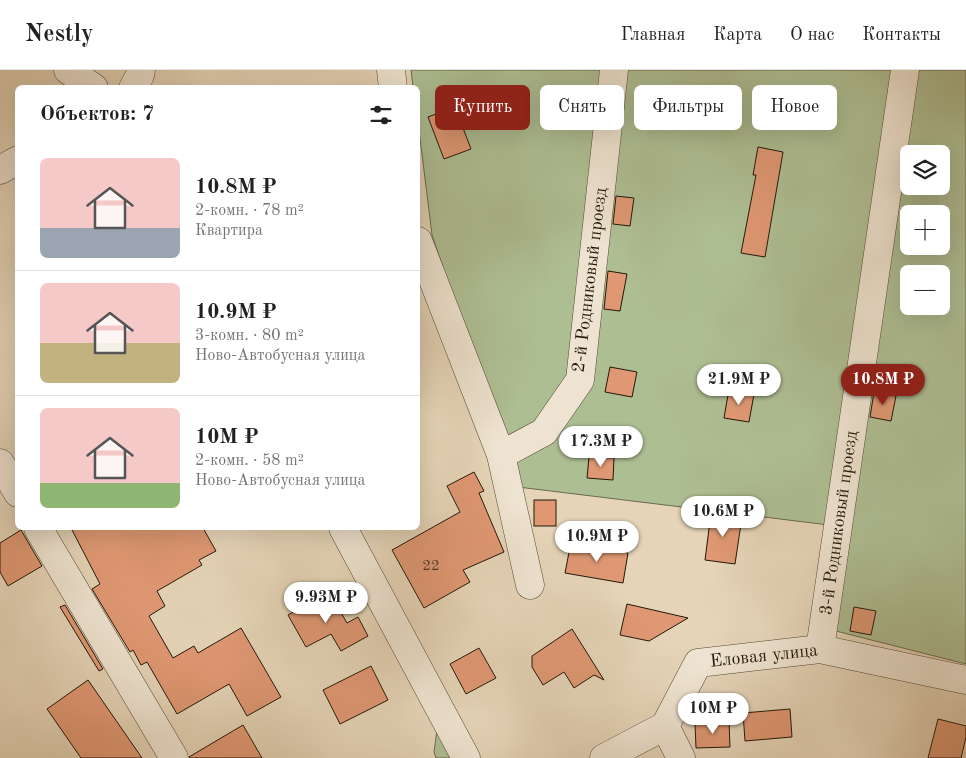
<!DOCTYPE html>
<html lang="ru">
<head>
<meta charset="utf-8">
<style>
	:root { --surface:#fff; --page:#f6f6f6; --text:#202124; --muted:#757577; --line:#e0e0e0; --accent:#8f2418 }
	body { margin:0; font-family:"Old Standard TT",serif; background:var(--page); color:var(--text); height:100vh; display:flex; flex-direction:column; font-size:19px; white-space:nowrap }
	* { box-sizing:border-box; margin:0 }
	p { font-size:16px; color:var(--muted) }
	.icon { flex:none; width:28px; height:28px; fill:none; stroke:currentColor; stroke-width:2; stroke-linecap:round; stroke-linejoin:round }
	.map { position:relative; flex:1; overflow:hidden }
	.panel { position:absolute; left:15px; top:15px; width:405px; height:445px; display:flex; flex-direction:column; background:var(--surface); border-radius:8px; box-shadow:0 5px 20px #0002 }
	.panel>* { flex:none }
	.banner { position:absolute; left:435px; top:15px; width:455px; height:45px; display:flex; gap:10px }
	.fabs { position:absolute; left:900px; top:75px; display:grid; gap:10px }
	.fabs a { display:grid; place-items:center; width:50px; height:50px; border-radius:8px; background:var(--surface); box-shadow:0 5px 20px #0002; font-size:25px }
	.price { position:absolute; translate:-50% -42px; padding:0 11px; border-radius:18px; background:#fff; color:#222; font-size:16px; line-height:32px; filter:drop-shadow(0 1px 2px #0008) }
	.price::after { content:''; position:absolute; left:50%; top:30px; width:15px; height:11px; margin-left:-8px; background:inherit; clip-path:polygon(0 0,100% 0,50% 100%) }
	.price.selected { background:var(--accent); color:#fff }
	ul { padding:0; list-style:none }
	li { display:flex; align-items:center; gap:15px; height:125px; padding:0 25px }
	li+li { border-top:1px solid var(--line) }
	li span { display:grid; place-items:center; flex:none; width:140px; height:100px; border-radius:8px; color:#555 }
	li>.icon { margin-inline-start:auto }
	span .icon { width:60px; height:60px; fill:#fffc; stroke-width:1 }
	li b { font-size:21px }
	h2 { display:flex; justify-content:space-between; align-items:center; height:60px; padding:0 25px; font-size:21px }
	.chip { padding:0 18px; border-radius:8px; background:var(--surface); box-shadow:0 5px 20px #0002; font-size:18px; line-height:45px }
	.chip.selected { background:var(--accent); color:#fff }
	header { display:flex; align-items:center; gap:30px; box-sizing:border-box; height:70px; padding:0 25px; background:var(--surface); border-bottom:1px solid var(--line) }
	header strong { font-size:24px }
	nav { display:flex; gap:28px; margin-inline-start:auto; font-size:18px }
	.map>svg:first-child { display:block }
	.green { fill:#aebe93; stroke:#686b4e; fill-rule:evenodd }
	.building { fill:#df9873; stroke:#221809 }
	.lines { fill:none; stroke-linecap:round; stroke-linejoin:round }
	.minor-casing { stroke:#534734; stroke-width:29 }
	.minor { stroke:#eee3d0; stroke-width:28 }
	.labels { text-anchor:middle; dominant-baseline:central; stroke-width:4; stroke-linejoin:round; paint-order:stroke }
	.number-label { font-size:15px; fill:#513824 }
	.street-label { font-size:18px; fill:#221809; stroke:#eee3d0 }
</style>
</head>
<body>
<header>
<strong>Nestly</strong>
<nav><a>Главная</a><a>Карта</a><a>О нас</a><a>Контакты</a></nav>
</header>
<div class="map">
<svg width="966" height="688" viewBox="0 0 966 688">
	<rect width="100%" height="100%" fill="#e5d4b7"/>
	<filter id="stains"><feTurbulence type="fractalNoise" baseFrequency=".004" numOctaves="4"/><feColorMatrix values="0 0 0 0 .2 0 0 0 0 .09 0 0 0 0 .02 0 0 0 .5 -.17"/></filter>
	<radialGradient id="worn" r=".72"><stop offset=".6" stop-color="#630" stop-opacity="0"/><stop offset="1" stop-color="#630" stop-opacity=".3"/></radialGradient>
	<g class="green">
		<path d="M411,0h555v594l-130,-33 -7,-106 -311,-38 -86,-252 -14,-113v-34l-5,-1zM909,84h32v32h-32zM909,144h32v32h-32zM909,204h32v32h-32z"/>
		<path d="M438,653l22,35h-24l-2,-6z"/>
	</g>
	<g class="building">
		<path d="M455,37l16,42 -27,10 -16,-42z"/>
		<path d="M758,77l25,5 -18,105 -24,-4 15,-78h-3z"/>
		<path d="M616,126l18,2 -4,28 -17,-2z"/>
		<path d="M608,201l19,3 -7,37 -16,-2z"/>
		<path d="M610,297l27,5 -5,25 -27,-5z"/>
		<path d="M729,319l25,5 -5,28 -25,-4z"/>
		<path d="M874,322l22,4 -5,25 -21,-4z"/>
		<path d="M589,387l25,1 -1,22 -26,-2z"/>
		<path d="M474,402l10,19 -5,2 25,59 -41,18 7,12 -46,26 -32,-58 68,-38 -13,-26z"/>
		<rect x="534" y="430" width="22" height="26"/>
		<path d="M711,443l31,4 -7,47 -30,-4z"/>
		<path d="M71,458h132l13,23 -17,9 3,5 -45,26 8,15 -16,10 24,42 21,-12 4,7 43,-25 40,69 -34,19 -18,-32 -52,30 -30,-52 -6,3 -8,-15 -3,2 -38,-63 8,-5z"/>
		<path d="M21,460l21,36 -34,20 -8,-14v-29z"/>
		<path d="M571,472l57,11 -5,30 -58,-10z"/>
		<path d="M329,522l18,31 11,-6 10,19 -27,15 -10,-17 -25,13 -18,-32z"/>
		<path d="M627,534l61,14 -39,23 -29,-6z"/>
		<path d="M65,535l38,64 -4,2 -39,-64z"/>
		<path d="M854,537l22,4 -5,24 -21,-4z"/>
		<path d="M572,559l32,51 -10,-5 -20,13 -10,-16 -21,13 -11,-18v-11z"/>
		<path d="M479,578l17,30 -30,16 -16,-30z"/>
		<path d="M371,596l17,34 -48,24 -17,-34z"/>
		<path d="M88,610l54,78h-61l-34,-49z"/>
		<path d="M790,639l2,28 -47,4 -2,-28z"/>
		<path d="M938,649l28,7v11l-5,21h-33z"/>
		<path d="M729,652l1,25 -34,1 -1,-24z"/>
		<path d="M243,655l19,33h-72l-1,-1z"/>
	</g>
	<g class="lines">
		<g class="minor-casing">
			<g id="minor">
				<path d="M68,0l26,18"/>
				<path d="M391,0l2,18"/>
				<path d="M133,18l7,-13 1,-5"/>
				<path d="M0,100l18,-10"/>
				<path d="M418,171l83,214 29,130"/>
				<path d="M501,385l43,-23 36,-52 34,-310"/>
				<path d="M0,393l18,30"/>
				<path d="M38,458l136,230"/>
				<path d="M343,458l123,230"/>
				<path d="M820,579l85,-579"/>
				<path d="M665,656l16,32"/>
				<path d="M604,688l61,-32 33,-63 122,-14 146,31"/>
			</g>
		</g>
		<use href="#minor" class="minor"/>
	</g>
	<g class="labels">
		<g class="number-label">
			<text x="431" y="496">22</text>
		</g>
		<g class="street-label">
			<text transform="translate(590 210) rotate(-83)">2-й Родниковый проезд</text>
			<text transform="translate(839 453) rotate(-82)">3-й Родниковый проезд</text>
			<text transform="translate(764 586) rotate(-6)">Еловая улица</text>
		</g>
	</g>
	<rect width="100%" height="100%" filter="url(#stains)"/>
	<rect width="100%" height="100%" fill="url(#worn)"/>
</svg>
<div class="fabs">
<a><svg class="icon" aria-label="layers" viewBox="0 0 24 24"><path d="M12 4l9 5-9 5-9-5zM3 14l9 5 9-5"/></svg></a>
<a>+</a>
<a>−</a>
</div>
<b class="price" style="left:739px;top:336px">21.9M ₽</b>
<b class="price selected" style="left:883px;top:336px">10.8M ₽</b>
<b class="price" style="left:601px;top:398px">17.3M ₽</b>
<b class="price" style="left:723px;top:468px">10.6M ₽</b>
<b class="price" style="left:597px;top:493px">10.9M ₽</b>
<b class="price" style="left:326px;top:554px">9.93M ₽</b>
<b class="price" style="left:713px;top:665px">10M ₽</b>
<div class="banner">
<a class="chip selected">Купить</a>
<a class="chip">Снять</a>
<a class="chip">Фильтры</a>
<a class="chip">Новое</a>
</div>
<section class="panel">
<h2>Объектов: 7<svg class="icon" aria-label="filters" viewBox="0 0 24 24"><path d="M4 7h16M4 17h16"/><circle cx="9" cy="7" r="2"/><circle cx="15" cy="17" r="2"/></svg></h2>
<ul>
<li><span style="background:linear-gradient(#f6c9c9 70%,#9aa5b1 0)"><svg class="icon" aria-label="home" viewBox="0 0 24 24"><path d="M3 11l9-7 9 7M6 9v11h12V9"/></svg></span><div><b>10.8M ₽</b><p>2-комн. · 78 m²</p><p>Квартира</p></div></li>
<li><span style="background:linear-gradient(#f6c9c9 60%,#c2b280 0)"><svg class="icon" aria-label="home" viewBox="0 0 24 24"><path d="M3 11l9-7 9 7M6 9v11h12V9"/></svg></span><div><b>10.9M ₽</b><p>3-комн. · 80 m²</p><p>Ново-Автобусная улица</p></div></li>
<li><span style="background:linear-gradient(#f6c9c9 75%,#8fb573 0)"><svg class="icon" aria-label="home" viewBox="0 0 24 24"><path d="M3 11l9-7 9 7M6 9v11h12V9"/></svg></span><div><b>10M ₽</b><p>2-комн. · 58 m²</p><p>Ново-Автобусная улица</p></div></li>
</ul>
</section>
</div>
</body>
</html>
